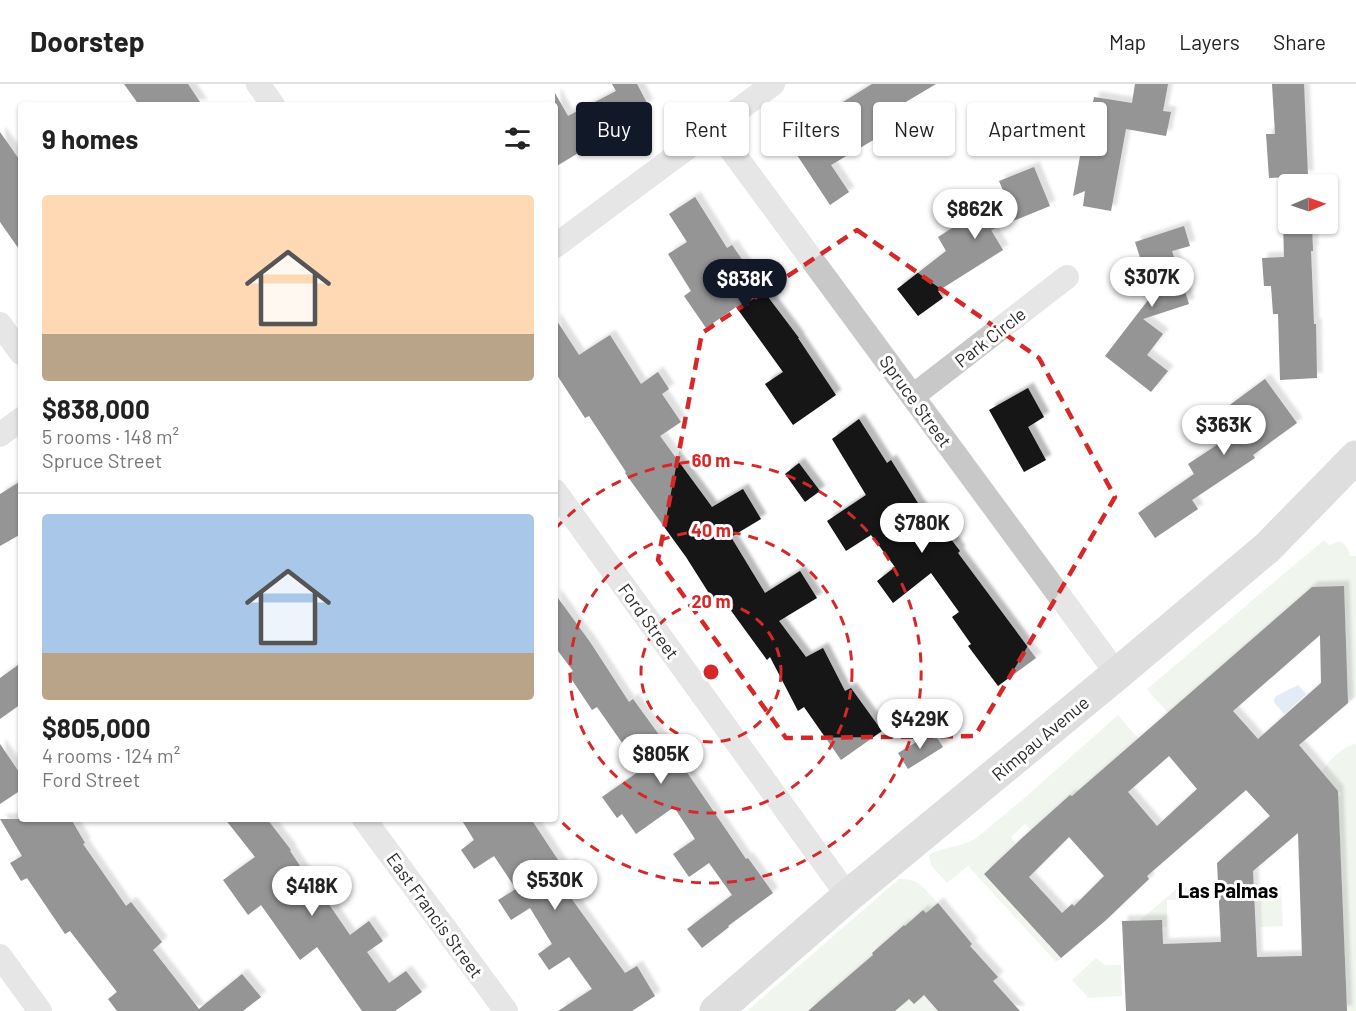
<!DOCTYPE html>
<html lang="en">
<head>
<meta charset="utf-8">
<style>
	:root { --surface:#fff; --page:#f6f6f6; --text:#222; --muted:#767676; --line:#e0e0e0; --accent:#111827 }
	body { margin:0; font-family:Barlow,sans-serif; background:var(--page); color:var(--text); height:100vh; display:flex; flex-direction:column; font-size:22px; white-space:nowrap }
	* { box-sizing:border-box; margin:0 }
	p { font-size:20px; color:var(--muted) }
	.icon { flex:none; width:33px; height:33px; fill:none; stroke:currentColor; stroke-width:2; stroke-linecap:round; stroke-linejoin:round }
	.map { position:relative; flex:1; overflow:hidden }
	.panel { position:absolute; left:18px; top:18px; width:540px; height:720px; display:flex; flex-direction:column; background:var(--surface); border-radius:6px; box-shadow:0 2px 4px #0004 }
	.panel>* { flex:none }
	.guide { position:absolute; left:576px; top:18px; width:570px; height:54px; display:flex; gap:12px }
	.needle { width:39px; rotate:88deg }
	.buttons { position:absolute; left:1278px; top:90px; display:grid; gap:12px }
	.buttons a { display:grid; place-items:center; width:60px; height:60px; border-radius:6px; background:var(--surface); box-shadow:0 2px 4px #0004; font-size:30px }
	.price { position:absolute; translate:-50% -51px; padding:0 14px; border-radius:21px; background:#fff; color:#222; font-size:20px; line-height:39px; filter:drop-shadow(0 2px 3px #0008) }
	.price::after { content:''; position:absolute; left:50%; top:36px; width:18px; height:14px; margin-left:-9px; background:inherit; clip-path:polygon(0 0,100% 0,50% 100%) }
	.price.current { background:var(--accent); color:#fff }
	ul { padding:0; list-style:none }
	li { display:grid; align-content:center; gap:12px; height:318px; padding:0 24px }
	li+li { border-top:2px solid var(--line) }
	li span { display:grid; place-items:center; height:186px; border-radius:6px; color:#555 }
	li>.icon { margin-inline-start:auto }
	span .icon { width:108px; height:108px; fill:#fffc; stroke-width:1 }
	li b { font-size:26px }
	h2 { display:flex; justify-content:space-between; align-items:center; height:72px; padding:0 24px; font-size:26px }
	.chip { padding:0 21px; border-radius:6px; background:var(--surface); box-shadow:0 2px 4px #0004; font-size:21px; line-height:54px }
	.chip.current { background:var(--accent); color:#fff }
	header { display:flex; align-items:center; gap:36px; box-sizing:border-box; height:84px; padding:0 30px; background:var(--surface); border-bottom:2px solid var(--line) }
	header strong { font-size:28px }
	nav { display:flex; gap:33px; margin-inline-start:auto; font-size:21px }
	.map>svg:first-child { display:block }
	.green { fill:#deead8 }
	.water { fill:#c2d4eb }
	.building { fill:#121212; fill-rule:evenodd; filter:url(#shadow) }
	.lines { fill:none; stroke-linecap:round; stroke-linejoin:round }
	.minor { stroke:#c8c8c8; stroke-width:24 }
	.secondary { stroke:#b5b5b5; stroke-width:33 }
	.marked { fill:none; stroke:#d62828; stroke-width:4.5; stroke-dasharray:12 8; stroke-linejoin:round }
	.ring { fill:none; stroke:#d62828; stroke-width:3; stroke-dasharray:10 8 }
	.labels { text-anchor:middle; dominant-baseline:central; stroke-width:6; stroke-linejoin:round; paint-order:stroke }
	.street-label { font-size:18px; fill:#2b2b2b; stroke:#fff }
	.neighbourhood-label { font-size:20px; font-weight:bold; fill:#000; stroke:#fff }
	.centre { fill:#d62828; stroke:#fff; stroke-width:3 }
	.ring-label { font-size:18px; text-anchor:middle; font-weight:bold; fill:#d62828; stroke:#fff; stroke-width:6; stroke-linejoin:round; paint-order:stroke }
</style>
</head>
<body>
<header>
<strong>Doorstep</strong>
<nav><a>Map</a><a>Layers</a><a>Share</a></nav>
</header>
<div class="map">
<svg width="1356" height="927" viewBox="0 0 1356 927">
	<defs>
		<filter id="shadow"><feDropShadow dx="5.5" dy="-5.5" stdDeviation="1.5" flood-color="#0004"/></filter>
	</defs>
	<rect width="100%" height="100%" fill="#fff"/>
	<g class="green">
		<path d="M1324,456l5,5 11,-4c6,4 9,7 10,15h6v140l-8,7 -4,-117 -32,2 -138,120 73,83 -5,2 -71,-83 -4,2 -20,-23z"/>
		<path d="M1118,631l20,23 -61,54 -7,3 -39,36 -6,-7 -14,13 5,6 -32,31 77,84 -5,4 -88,-96 -21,17 -16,-18 -2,-10c14,-8 31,-8 46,-16l46,-38z"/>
		<path d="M1356,660v267h-9l-9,-214 3,-3 -20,-23c10,-10 20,-25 35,-27z"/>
		<path d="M899,795c22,-1 25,11 39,24l-12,10 -3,-3 -12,11 -4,8 -4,-4 -31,28 3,4c-26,17 -41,32 -62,54l-2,-3 -3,3h-61z"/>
		<path d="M1181,801l6,3 1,10 -3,2h-18v27h-5l-1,-7h-14l-23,14z"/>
		<path d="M1281,802l2,40 -23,1 -2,-40z"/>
		<path d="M1096,874l9,7h16l1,31 -34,2 -16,-18z"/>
		<path d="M927,908l11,19h-43l14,-12 5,5z"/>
	</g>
	<path class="water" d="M1298,601l8,9 -22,20 -10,-12v-3l2,-3z"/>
	<g class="building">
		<path d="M124,0h64l14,21h-63z"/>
		<path d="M612,0h25l11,21 -53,27 5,8 -45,27v-74l13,23 48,-25z"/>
		<path d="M872,0h64l-57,34 8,14 -56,33 18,27 -19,13 -41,-62 49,-32 -3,-4z"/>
		<path d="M1135,0h33l-5,27 8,1 -5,24 -40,-7 -15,82 -28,-5 2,-15 -12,5 10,-57h3l8,-42 38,6z"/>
		<path d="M1272,0h32l4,92 -39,2 -3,-44h9z"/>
		<path d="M0,48l21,30v90l-21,-30z"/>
		<path d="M1034,83l16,39 -59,24 12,20 -65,41 5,7 -25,18 -21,-27 49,-38 -8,-14 67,-42 -6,-14z"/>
		<path d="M695,113l32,51 5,-3 36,52 31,41h-1l38,57 -43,30 -28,-41 18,-12 -47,-65 -30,21 -22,-32 7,-5 -23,-37 19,-12 -18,-28z"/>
		<path d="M1283,140h29l1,27h-2l3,73h2l1,54 -37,2 -2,-66h-5l-2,-28h-7l-2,-28 22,-1z"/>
		<path d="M1184,142l6,20 -18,5 17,53 -46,15 20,15 -16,21 21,16 -17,21 -46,-36 47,-61 -17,-53z"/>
		<path d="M555,234l24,37 31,-20 31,49 17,-12 11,17 -7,5 19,28 -21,14 52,71 31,-18 18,30 -30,18 34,56 35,-22 17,27 -38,23 27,36 17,-9 22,43 6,-3 31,43 -41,29 -37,-53 -6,4 -28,-54 -3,3 -43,-59 -7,5 -31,-49 -61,-84 1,-1 -37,-56 -4,2 -30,-46z"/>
		<path d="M1265,295l32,44 -44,32 2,3 -63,42 6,9 -43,29 -17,-25 56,-39 -6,-10 55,-36 -16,-21z"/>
		<path d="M1028,304l16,29 -16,10 18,33 -22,12 -35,-62z"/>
		<path d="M859,335l28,44 4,-3 37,59 5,-3 27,35 -2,2 78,105 -38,28 -30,-40 3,-2 -19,-27 7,-5 -28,-39 -38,30 -16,-22 18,-14 -24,-32 -25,16 -19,-30 39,-26 -34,-56z"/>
		<path d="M799,379l21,28 -15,11 -20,-28z"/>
		<path d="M21,397v53l-21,12v-52z"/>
		<path d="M1344,502l4,117 -49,42 39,46 9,220h-221l-4,-90 40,-1 1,24 58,-2 -4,-79 53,-47 -24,-26 -99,86 2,3 -44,42 -44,37 -77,-84 37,-35 49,-44 2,1 240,-209zM1320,551l1,48 -63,56 -25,-28zM1169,672l28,33 -40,37 -29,-34zM1298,749l4,123 -45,1 -4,-86zM1069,753l35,39 -30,30 -2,-2 -10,9 -33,-36z"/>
		<path d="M555,510l35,48 39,60 4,-3 37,51 1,-1 75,110 2,-1 25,35 -45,33 1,1 -27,21 -15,-19 45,-34 -23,-32 -20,14 -16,-23 22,-15 -21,-32 -38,27 -14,-20 -5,4 -15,-21 39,-27 -44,-63 -5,3 -24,-36 5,-3 -18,-24z"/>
		<path d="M21,579v41l-21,15v-41z"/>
		<path d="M933,648l10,15 -35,22 -10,-16z"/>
		<path d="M0,660l21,31v15l-21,14z"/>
		<path d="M0,735h71l14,24 -2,1 43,62 5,-4 31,40 -9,8 46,59 43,-35 19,23 -18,14h-126l-9,-12 9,-7 -47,-61 -5,3 -38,-56 -6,3 -11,-18 12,-7z"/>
		<path d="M225,735h42l24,31 -1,1 25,37 19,-13 11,16 -17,12 22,32 19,-14 14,20 -16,11 22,31 17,-12 16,21 -27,19h-33l-45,-64 -17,13 -39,-55 -13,10 -25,-35 32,-23z"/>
		<path d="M461,735h70l33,50 7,-5 15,25 -15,9 54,75 12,-7 18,30 -23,15h-74l34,-22 -23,-32 -20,13 -11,-16 14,-10 -22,-36 -19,12 -13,-20 18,-11 -22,-33 -20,13 -13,-19 13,-10z"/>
		<path d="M938,819l34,41 -2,2 28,31 -5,4 27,30h-82l-14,-16 -10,9 -5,-5 -14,12h-87l65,-56 -1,-2 32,-28 1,1 18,-16 3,3z"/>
	</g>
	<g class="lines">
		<g class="minor">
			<path d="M258,0l15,21"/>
			<path d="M715,44l402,546"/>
			<path d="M555,162l218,-162"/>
			<path d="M0,240l21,29"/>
			<path d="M913,312l154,-119"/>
			<path d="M0,351l21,-16"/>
			<path d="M555,407l293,405"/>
			<path d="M364,735l142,192"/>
			<path d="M0,872l40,55"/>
		</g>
		<path class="secondary" d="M716,927l132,-115 269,-222 150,-126 89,-91"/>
	</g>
	<path d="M0 0H1356V927H0ZM857,146l182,128 76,139 -140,239 -189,2 -128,-178 44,-227z" fill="#fff" fill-opacity=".55" fill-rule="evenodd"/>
	<path class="marked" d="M857,146l182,128 76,139 -140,239 -189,2 -128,-178 44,-227z"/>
	<g class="ring">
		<circle cx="711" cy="588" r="70"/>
		<circle cx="711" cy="588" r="141"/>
		<path d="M555 445A211 211 0 1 1 555 731"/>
	</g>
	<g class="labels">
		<g class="street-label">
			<text transform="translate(990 253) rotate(-38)">Park Circle</text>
			<text transform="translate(916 317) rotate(54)">Spruce Street</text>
			<text transform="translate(649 537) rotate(54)">Ford Street</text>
			<text transform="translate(1040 654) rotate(-40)">Rimpau Avenue</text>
			<text transform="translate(435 831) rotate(54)">East Francis Street</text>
		</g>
		<g class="neighbourhood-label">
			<text x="1228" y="806">Las Palmas</text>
		</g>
	</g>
	<circle cx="711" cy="588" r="9" class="centre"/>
	<g class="ring-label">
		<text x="711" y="383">60 m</text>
		<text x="711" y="453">40 m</text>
		<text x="711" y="524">20 m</text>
	</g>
</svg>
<div class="buttons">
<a><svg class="needle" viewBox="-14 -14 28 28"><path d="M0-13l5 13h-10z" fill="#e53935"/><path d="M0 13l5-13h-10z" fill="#767676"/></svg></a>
</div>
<b class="price" style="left:975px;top:156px">$862K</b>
<b class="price" style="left:1152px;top:224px">$307K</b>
<b class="price current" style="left:745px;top:226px">$838K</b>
<b class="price" style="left:1224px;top:372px">$363K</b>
<b class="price" style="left:922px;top:470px">$780K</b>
<b class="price" style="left:920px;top:666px">$429K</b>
<b class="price" style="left:661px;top:701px">$805K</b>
<b class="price" style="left:555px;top:827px">$530K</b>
<b class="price" style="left:312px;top:833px">$418K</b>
<div class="guide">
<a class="chip current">Buy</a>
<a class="chip">Rent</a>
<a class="chip">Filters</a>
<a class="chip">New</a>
<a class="chip">Apartment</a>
</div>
<section class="panel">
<h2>9 homes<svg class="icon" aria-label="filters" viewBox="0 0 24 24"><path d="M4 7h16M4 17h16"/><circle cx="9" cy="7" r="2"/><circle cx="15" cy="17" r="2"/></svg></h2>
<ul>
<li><span style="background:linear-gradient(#ffd9b3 75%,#b9a48a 0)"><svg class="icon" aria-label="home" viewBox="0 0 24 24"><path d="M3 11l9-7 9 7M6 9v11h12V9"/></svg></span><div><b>$838,000</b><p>5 rooms · 148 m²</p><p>Spruce Street</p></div></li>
<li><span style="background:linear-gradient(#a9c7e8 75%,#b9a48a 0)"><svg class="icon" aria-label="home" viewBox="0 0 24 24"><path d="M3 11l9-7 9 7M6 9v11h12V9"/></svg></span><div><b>$805,000</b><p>4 rooms · 124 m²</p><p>Ford Street</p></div></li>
</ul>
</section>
</div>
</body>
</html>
